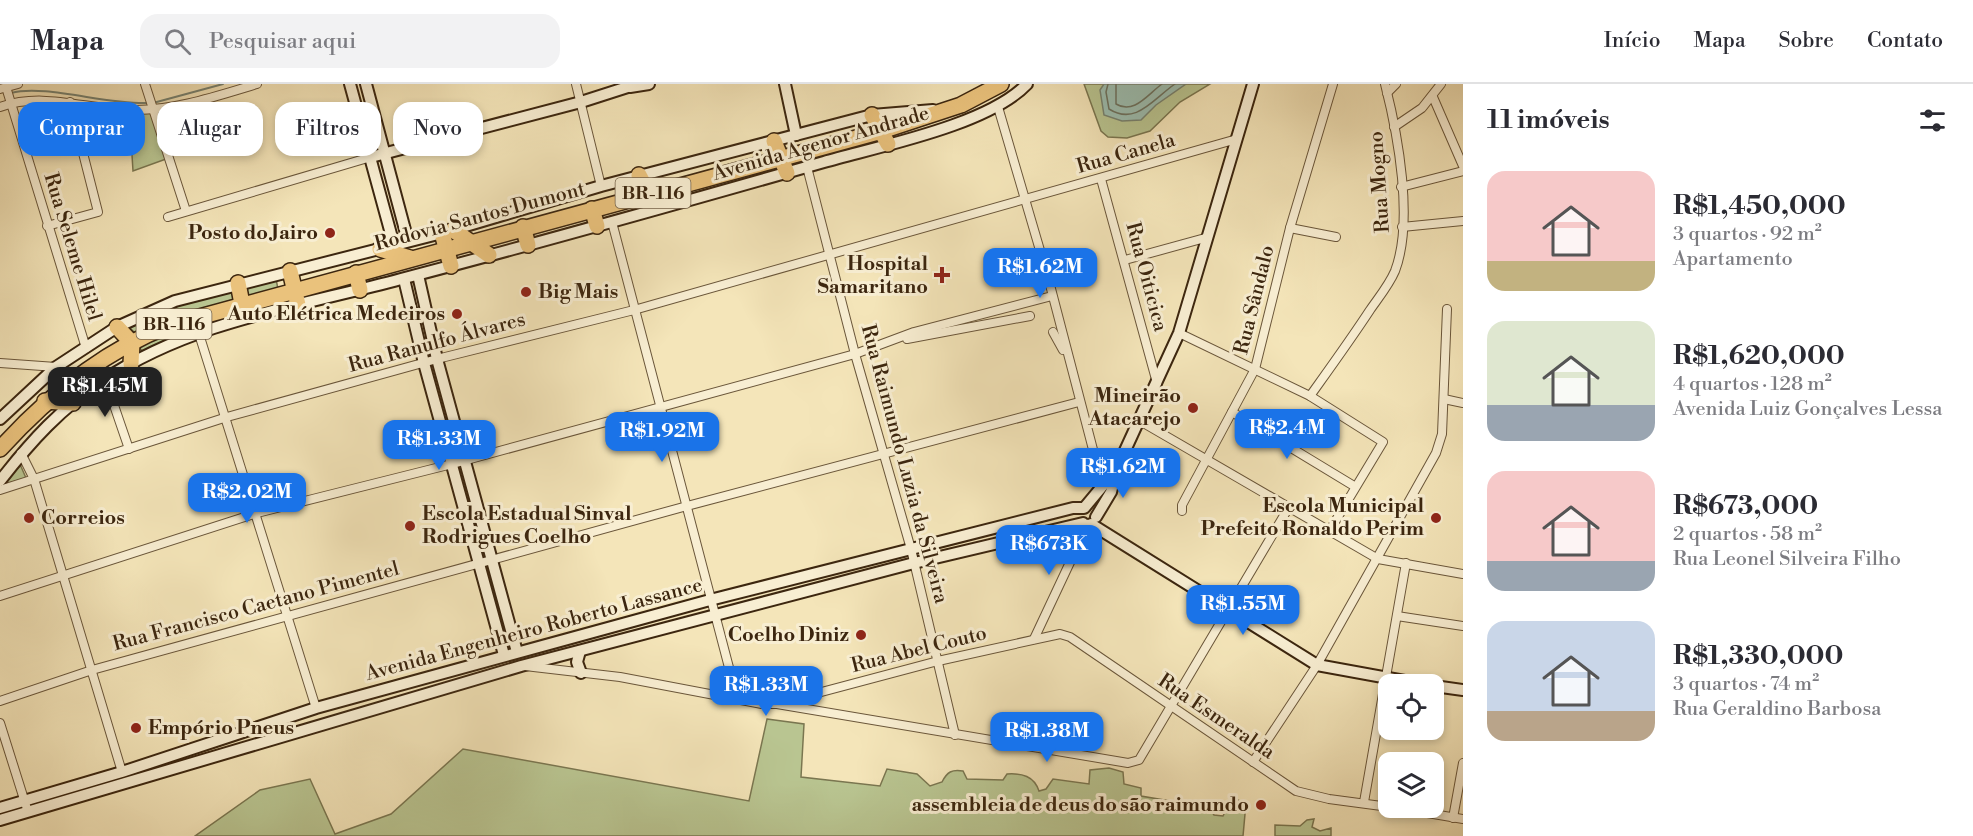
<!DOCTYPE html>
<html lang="pt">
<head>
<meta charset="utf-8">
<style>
	:root { --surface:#fff; --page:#f2f2f3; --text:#2b2b33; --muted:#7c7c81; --line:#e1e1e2; --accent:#1a73e8 }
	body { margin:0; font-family:"Libre Bodoni",serif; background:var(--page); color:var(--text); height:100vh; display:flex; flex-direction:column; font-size:22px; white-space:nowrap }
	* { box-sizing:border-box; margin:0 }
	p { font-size:20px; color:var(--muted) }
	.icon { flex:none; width:33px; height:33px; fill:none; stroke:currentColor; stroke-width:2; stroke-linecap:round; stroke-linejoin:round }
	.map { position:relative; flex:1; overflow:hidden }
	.sheet { display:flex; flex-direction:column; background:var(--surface); width:510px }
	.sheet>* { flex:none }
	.guide { position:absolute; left:18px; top:18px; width:570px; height:54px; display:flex; gap:12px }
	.buttons { position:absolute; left:1378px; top:590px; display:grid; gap:12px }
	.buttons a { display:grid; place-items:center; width:66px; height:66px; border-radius:12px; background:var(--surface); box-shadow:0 3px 9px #0003; font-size:30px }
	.price { position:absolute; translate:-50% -51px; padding:0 14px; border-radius:12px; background:var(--accent); color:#fff; font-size:20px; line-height:39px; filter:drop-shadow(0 2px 3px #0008) }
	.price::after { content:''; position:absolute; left:50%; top:36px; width:18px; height:14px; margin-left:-9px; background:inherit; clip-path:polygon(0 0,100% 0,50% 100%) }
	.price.current { background:#222; color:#fff }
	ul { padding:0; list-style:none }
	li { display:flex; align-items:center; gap:18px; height:150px; padding:0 24px }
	li span { display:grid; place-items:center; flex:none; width:168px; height:120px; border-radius:18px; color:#555 }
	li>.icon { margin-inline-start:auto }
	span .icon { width:72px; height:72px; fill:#fffc; stroke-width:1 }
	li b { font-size:26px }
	h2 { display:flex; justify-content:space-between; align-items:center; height:72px; padding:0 24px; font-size:26px }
	.pill { padding:0 21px; border-radius:18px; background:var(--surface); box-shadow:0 3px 9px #0003; font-size:21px; line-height:54px }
	.pill.current { background:var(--accent); color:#fff }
	header { display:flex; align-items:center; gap:36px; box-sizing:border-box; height:84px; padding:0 30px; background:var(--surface); border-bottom:2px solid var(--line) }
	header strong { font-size:28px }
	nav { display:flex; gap:33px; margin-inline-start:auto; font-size:21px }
	.search { width:420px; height:54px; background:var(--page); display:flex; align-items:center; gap:15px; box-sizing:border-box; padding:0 21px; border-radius:18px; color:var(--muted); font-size:22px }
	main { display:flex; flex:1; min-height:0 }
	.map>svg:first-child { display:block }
	.green { fill:#b9c591; stroke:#7a7650; stroke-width:1.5 }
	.water { fill:#9cbfb2; stroke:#768271; stroke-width:1.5 }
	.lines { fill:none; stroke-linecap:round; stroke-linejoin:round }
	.shore { stroke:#6c7260; stroke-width:1.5 }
	.stream { stroke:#768271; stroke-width:2 }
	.street-casing { stroke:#6a563a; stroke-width:10 }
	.secondary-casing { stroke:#3c260f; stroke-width:14 }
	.highway-casing { stroke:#3c260f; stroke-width:18 }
	.street { stroke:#f8eed2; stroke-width:8 }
	.secondary { stroke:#f8eed2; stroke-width:10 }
	.highway { stroke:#eac27c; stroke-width:15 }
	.poi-dot { fill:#8f2418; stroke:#f8eed2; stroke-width:2 }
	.labels { text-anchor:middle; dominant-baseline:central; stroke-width:6; stroke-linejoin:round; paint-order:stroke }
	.shield { fill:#f8eed2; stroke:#74624a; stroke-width:1.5 }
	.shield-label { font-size:18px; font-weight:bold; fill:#3c260f }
	.street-label { font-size:20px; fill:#3c260f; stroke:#f8eed2 }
	.poi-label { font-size:20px; font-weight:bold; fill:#3c260f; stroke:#f8eed2; text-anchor:end }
</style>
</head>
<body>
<header>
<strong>Mapa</strong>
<div class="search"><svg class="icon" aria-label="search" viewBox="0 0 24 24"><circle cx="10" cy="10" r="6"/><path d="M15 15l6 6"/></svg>Pesquisar aqui</div>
<nav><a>Início</a><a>Mapa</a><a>Sobre</a><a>Contato</a></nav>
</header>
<main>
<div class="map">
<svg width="1463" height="752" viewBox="0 0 1463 752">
	<rect width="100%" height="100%" fill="#f4e5b9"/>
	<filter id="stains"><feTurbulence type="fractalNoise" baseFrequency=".00333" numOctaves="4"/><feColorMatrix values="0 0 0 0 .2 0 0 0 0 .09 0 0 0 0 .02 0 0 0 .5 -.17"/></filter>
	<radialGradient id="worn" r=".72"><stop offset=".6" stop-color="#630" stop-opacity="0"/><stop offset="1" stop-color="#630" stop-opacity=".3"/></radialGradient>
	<g class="green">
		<path d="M1084,0h126l-30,18 -30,29 -23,7 -19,-1 -7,-6z"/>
		<path d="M152,29l14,46 -33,12 -1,-16 -15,-40z"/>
		<path d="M276,195l2,10 -31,9 -2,-11z"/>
		<path d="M229,207l4,1 1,7 -99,34 -5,-5c9,-13 81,-31 99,-37z"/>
		<path d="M277,219v3l-85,26 -49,19 -6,-5 32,-16z"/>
		<path d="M19,378l7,16 -21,6z"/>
		<path d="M767,635l37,5 -3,53 79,9 7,-17 30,5 13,12 12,-4c5,-10 10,-13 21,-11l4,8 36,1 4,-6c15,-1 27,2 32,17l7,-2 7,-10 36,5 1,-14 19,-2 14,4 1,12 17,4v8l47,8 13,6 6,-6 7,11 9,1 9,-18 14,5 -3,33h-1048l65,-46 50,-11 25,55 56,-20 72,-65 286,52z"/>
		<path d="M1314,735l-2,8 8,4 11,-3v8h-56v-11l25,1 7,-6z"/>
	</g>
	<path class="water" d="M1104,0h82l-30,21 -15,15 -19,1 -18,-6 -4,-25z"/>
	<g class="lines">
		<g class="shore">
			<path d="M1108,0l-2,8 3,17c27,17 44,-10 66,-25"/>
			<path d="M1116,0v20c18,11 32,-10 46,-20"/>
		</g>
		<g class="stream">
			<path d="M11,9c34,-9 96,12 137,10"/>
			<path d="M153,19l70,-19"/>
		</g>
		<g class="street-casing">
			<g id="street">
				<path d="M145,0l41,127"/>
				<path d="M576,0l25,102"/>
				<path d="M6,3l80,261"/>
				<path d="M0,5l18,-5"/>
				<path d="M1387,9l9,-9"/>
				<path d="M1433,13l30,69"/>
				<path d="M0,23c44,-16 87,3 132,3 41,1 85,-14 125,-26"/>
				<path d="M998,23l51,174 53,203"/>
				<path d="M1394,43l28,-19 19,-24"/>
				<path d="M807,83l48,187 56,195 44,186"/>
				<path d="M1101,95l56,204"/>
				<path d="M1401,103l62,-16"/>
				<path d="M168,133l203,-60"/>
				<path d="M612,138l125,476"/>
				<path d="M47,142l51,-14 -28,-110"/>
				<path d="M1402,143l61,-6"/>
				<path d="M1290,144l46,9"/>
				<path d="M1125,176l80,-22"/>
				<path d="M1049,197l43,-9"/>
				<path d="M1053,248l10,18"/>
				<path d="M1179,249l131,63 73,46 -53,88"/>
				<path d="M199,250l117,374"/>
				<path d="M907,255l123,-23"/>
				<path d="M0,279l56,4"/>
				<path d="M105,295l24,70"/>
				<path d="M1310,312c20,-28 41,-57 60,-86 9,-13 19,-25 25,-39 19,-50 3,-136 -10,-187"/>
				<path d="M1444,315l19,4"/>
				<path d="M1232,328l122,74"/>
				<path d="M1140,337l238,138 85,15"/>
				<path d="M21,369l13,26 88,293"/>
				<path d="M0,406l227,-73 210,-58 197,-49 603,-171"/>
				<path d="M1182,427v-6l73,-136 35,-141 43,-144"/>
				<path d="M0,512l257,-83 195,-49 403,-110 59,-22 138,-36"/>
				<path d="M1397,532l66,10"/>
				<path d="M1034,555l54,-115"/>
				<path d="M525,582l95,11 142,27h15l351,59 11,-3 150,-253"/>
				<path d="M0,617l92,-31 595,-164 392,-104"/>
				<path d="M780,619l158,-42 122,-27 10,3 226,154 33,8 60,8"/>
				<path d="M0,639l28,89"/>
				<path d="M1253,678l64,-97 119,-212 6,-19 5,-125"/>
				<path d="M1364,718l42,-239"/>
				<path d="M1392,723l71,12"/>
				<path d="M1453,734l10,-55"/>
			</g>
		</g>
		<g class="secondary-casing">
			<g id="secondary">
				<path d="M350,0l44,161"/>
				<path d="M366,0l42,157"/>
				<path d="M785,0l11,51"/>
				<path d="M630,3l19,-3"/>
				<path d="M371,73l210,-55 56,-18"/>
				<path d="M418,191l19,84 80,293"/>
				<path d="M404,195l20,84 80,292"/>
				<path d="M0,335l56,-52 61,-40 58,-26 267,-68 159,-47 271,-71 61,-5"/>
				<path d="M0,397c31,-40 61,-73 104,-101 87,-59 198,-74 297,-101 142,-37 283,-77 423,-117 56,-16 164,-37 203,-78"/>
				<path d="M1085,423l30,-36"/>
				<path d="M1096,433l15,-25 6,-24 62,-135 74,-249"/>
				<path d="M1091,440l226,141 104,19"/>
				<path d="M580,567l-3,11 4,11"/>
				<path d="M1434,602l29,4"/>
				<path d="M0,724l122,-36 194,-64 394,-108 363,-92h11"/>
				<path d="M0,736l521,-154 393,-103 169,-40"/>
			</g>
		</g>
		<g class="highway-casing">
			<g id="highway">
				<path d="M872,31l16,29"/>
				<path d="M774,57l13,32"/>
				<path d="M639,91l10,19"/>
				<path d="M592,125l5,17"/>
				<path d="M523,143l5,18"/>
				<path d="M453,146l36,25"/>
				<path d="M442,149l9,33"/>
				<path d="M380,165l30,9"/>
				<path d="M290,187l8,34"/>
				<path d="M356,189l4,17"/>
				<path d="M238,199l4,21"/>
				<path d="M117,243l15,16 -1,21"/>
				<path d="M45,317l28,2"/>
				<path d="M0,365c48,-53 103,-98 170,-124l712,-194 79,-26 40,-21"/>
			</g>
		</g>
		<use href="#street" class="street"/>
		<use href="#secondary" class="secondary"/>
		<use href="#highway" class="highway"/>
	</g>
	<g class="poi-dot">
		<circle cx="330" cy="149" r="6"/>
		<path d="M939 182h6v6h6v6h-6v6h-6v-6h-6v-6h6z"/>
		<circle cx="526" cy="208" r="6"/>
		<circle cx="457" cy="230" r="6"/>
		<circle cx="1193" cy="324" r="6"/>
		<circle cx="29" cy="434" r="6"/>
		<circle cx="1436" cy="434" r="6"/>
		<circle cx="410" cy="442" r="6"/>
		<circle cx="861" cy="551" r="6"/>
		<circle cx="136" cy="644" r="6"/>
		<circle cx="1261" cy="721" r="6"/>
	</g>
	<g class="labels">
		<g class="shield">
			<rect x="615.5" y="94" width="75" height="30" rx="4.5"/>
			<rect x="136.5" y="225" width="75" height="30" rx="4.5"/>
		</g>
		<g class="shield-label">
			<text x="653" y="109">BR-116</text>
			<text x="174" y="240">BR-116</text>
		</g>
		<g class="street-label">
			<text transform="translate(821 60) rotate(-16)">Avenida Agenor Andrade</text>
			<text transform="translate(1126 70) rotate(-16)">Rua Canela</text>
			<text transform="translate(1380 98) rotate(-94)">Rua Mogno</text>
			<text transform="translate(480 133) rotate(-15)">Rodovia Santos Dumont</text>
			<text transform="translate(72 163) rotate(73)">Rua Seleme Hilel</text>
			<text transform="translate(1146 193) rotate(75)">Rua Oiticica</text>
			<text transform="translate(1255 216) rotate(-76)">Rua Sândalo</text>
			<text transform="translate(437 259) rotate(-15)">Rua Ranulfo Álvares</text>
			<text transform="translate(904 380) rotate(75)">Rua Raimundo Luzia da Silveira</text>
			<text transform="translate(256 523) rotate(-15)">Rua Francisco Caetano Pimentel</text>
			<text transform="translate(534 546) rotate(-15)">Avenida Engenheiro Roberto Lassance</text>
			<text transform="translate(919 566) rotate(-14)">Rua Abel Couto</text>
			<text transform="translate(1216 633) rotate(34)">Rua Esmeralda</text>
		</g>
		<g class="poi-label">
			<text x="318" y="149">Posto do Jairo</text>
			<text x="928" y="180">Hospital<tspan x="928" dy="23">Samaritano</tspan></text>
			<text x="538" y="208" text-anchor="start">Big Mais</text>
			<text x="445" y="230">Auto Elétrica Medeiros</text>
			<text x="1181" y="312">Mineirão<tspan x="1181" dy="23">Atacarejo</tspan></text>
			<text x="1424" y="422">Escola Municipal<tspan x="1424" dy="23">Prefeito Ronaldo Perim</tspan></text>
			<text x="422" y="430" text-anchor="start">Escola Estadual Sinval<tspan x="422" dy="23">Rodrigues Coelho</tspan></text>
			<text x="41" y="434" text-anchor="start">Correios</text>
			<text x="849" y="551">Coelho Diniz</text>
			<text x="148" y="644" text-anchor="start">Empório Pneus</text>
			<text x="1249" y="721">assembleia de deus do são raimundo</text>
		</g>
	</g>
	<rect width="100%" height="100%" filter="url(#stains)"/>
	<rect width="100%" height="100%" fill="url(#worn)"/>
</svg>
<div class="buttons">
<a><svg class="icon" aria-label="locate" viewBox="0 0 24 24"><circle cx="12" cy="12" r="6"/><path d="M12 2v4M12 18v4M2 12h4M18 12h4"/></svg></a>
<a><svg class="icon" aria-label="layers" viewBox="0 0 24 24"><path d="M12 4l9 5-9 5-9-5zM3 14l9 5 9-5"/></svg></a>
</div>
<b class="price" style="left:1040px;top:215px">R$1.62M</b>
<b class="price current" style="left:105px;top:334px">R$1.45M</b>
<b class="price" style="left:1287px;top:376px">R$2.4M</b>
<b class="price" style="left:662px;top:379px">R$1.92M</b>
<b class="price" style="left:439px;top:387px">R$1.33M</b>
<b class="price" style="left:1123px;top:415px">R$1.62M</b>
<b class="price" style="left:247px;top:440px">R$2.02M</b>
<b class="price" style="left:1049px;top:492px">R$673K</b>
<b class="price" style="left:1243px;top:552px">R$1.55M</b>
<b class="price" style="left:766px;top:633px">R$1.33M</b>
<b class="price" style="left:1047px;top:679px">R$1.38M</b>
<div class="guide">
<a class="pill current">Comprar</a>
<a class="pill">Alugar</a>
<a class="pill">Filtros</a>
<a class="pill">Novo</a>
</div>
</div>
<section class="sheet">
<h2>11 imóveis<svg class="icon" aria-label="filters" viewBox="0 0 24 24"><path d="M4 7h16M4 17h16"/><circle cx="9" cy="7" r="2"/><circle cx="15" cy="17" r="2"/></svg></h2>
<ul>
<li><span style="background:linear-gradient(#f6c9c9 75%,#c2b280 0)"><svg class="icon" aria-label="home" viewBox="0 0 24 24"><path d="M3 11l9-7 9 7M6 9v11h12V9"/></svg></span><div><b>R$1,450,000</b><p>3 quartos · 92 m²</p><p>Apartamento</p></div></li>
<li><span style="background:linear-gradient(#dfe7d0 70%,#9aa5b1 0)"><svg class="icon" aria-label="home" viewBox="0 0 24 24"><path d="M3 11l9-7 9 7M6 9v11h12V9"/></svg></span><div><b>R$1,620,000</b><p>4 quartos · 128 m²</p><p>Avenida Luiz Gonçalves Lessa</p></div></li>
<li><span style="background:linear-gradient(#f6c9c9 75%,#9aa5b1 0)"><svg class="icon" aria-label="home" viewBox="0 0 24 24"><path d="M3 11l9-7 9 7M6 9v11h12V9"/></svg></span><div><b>R$673,000</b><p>2 quartos · 58 m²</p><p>Rua Leonel Silveira Filho</p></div></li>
<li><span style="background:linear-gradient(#c9d6e8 75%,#b9a48a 0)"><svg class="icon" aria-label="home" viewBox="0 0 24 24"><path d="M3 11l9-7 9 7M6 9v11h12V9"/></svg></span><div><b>R$1,330,000</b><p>3 quartos · 74 m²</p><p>Rua Geraldino Barbosa</p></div></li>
</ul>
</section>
</main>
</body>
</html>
